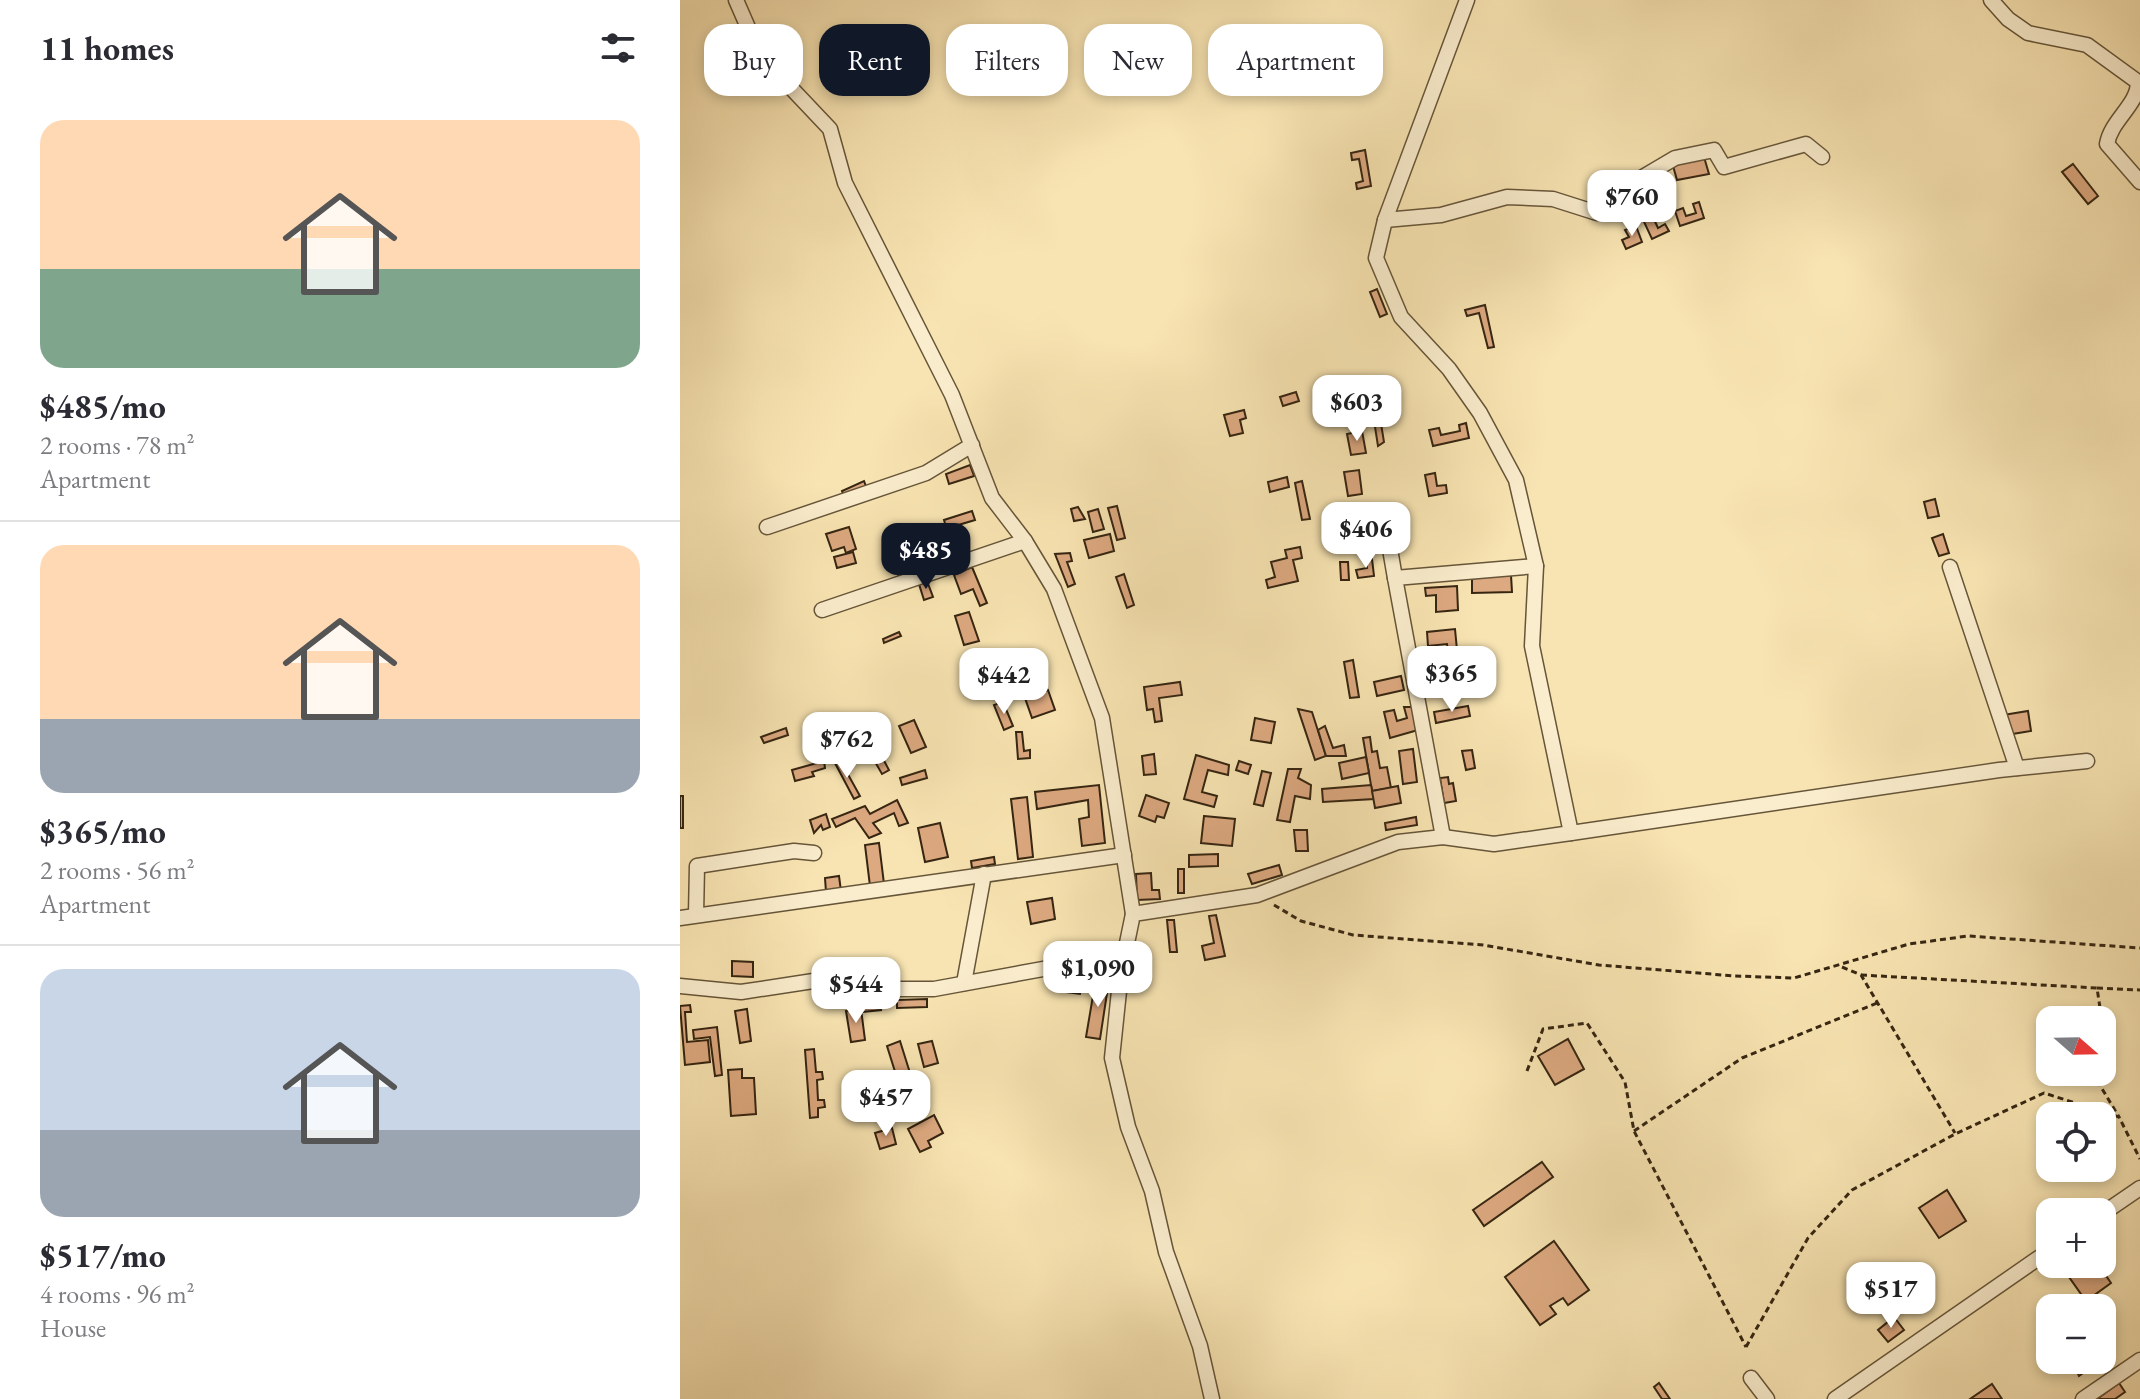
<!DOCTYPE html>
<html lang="en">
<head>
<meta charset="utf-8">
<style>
	:root { --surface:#fff; --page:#f2f2f3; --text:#2b2b33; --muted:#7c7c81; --line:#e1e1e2; --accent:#111827 }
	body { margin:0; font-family:"EB Garamond",serif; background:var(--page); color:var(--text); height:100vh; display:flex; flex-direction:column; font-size:30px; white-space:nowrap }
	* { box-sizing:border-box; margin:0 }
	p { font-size:26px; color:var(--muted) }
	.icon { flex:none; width:44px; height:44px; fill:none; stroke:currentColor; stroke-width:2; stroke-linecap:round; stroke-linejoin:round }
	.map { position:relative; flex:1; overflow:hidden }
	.side { display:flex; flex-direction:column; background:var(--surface); width:680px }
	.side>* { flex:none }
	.top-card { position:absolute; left:24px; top:24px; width:760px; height:72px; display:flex; gap:16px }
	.needle { width:52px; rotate:110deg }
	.buttons { position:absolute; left:1356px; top:1006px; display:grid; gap:16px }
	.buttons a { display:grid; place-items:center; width:80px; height:80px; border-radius:16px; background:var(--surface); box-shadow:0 4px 12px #0003; font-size:40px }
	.price { position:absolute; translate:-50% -68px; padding:0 18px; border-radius:16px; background:#fff; color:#222; font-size:26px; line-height:52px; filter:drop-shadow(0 2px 4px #0008) }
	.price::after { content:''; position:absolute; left:50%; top:48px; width:24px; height:18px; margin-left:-12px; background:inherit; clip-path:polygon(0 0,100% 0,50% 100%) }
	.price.on { background:var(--accent); color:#fff }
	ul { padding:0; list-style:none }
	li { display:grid; align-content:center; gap:16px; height:424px; padding:0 40px }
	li+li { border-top:2px solid var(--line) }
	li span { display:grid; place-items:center; height:248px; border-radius:24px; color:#555 }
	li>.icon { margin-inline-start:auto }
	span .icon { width:144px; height:144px; fill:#fffc; stroke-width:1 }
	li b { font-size:34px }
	h2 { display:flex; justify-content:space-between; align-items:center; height:96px; padding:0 40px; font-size:34px }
	.chip { padding:0 28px; border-radius:24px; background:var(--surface); box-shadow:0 4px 12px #0003; font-size:28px; line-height:72px }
	.chip.on { background:var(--accent); color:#fff }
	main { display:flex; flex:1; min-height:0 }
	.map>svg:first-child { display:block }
	.building { fill:#dda980; stroke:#352511; stroke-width:2 }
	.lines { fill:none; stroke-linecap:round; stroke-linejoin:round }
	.minor-casing { stroke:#665539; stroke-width:17 }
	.path { stroke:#352511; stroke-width:3; stroke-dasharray:6 4; stroke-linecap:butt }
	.minor { stroke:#faedcd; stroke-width:14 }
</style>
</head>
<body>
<main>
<section class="side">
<h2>11 homes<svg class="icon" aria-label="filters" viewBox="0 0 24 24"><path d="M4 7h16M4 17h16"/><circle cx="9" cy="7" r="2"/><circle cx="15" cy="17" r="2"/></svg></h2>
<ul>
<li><span style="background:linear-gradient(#ffd9b3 60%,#7fa58c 0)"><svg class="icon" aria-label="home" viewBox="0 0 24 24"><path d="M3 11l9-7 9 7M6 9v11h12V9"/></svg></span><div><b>$485/mo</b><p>2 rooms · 78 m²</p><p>Apartment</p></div></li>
<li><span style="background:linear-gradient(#ffd9b3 70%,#9aa5b1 0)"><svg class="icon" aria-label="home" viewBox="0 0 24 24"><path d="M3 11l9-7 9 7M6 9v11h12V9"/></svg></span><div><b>$365/mo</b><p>2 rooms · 56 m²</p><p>Apartment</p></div></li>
<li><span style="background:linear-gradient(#c9d6e8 65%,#9aa5b1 0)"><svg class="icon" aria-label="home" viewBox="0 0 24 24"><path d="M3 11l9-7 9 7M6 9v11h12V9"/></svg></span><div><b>$517/mo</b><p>4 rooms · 96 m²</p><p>House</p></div></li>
</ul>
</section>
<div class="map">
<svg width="1460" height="1399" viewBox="0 0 1460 1399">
	<rect width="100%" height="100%" fill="#f8e4b2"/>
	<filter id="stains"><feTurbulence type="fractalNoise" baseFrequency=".0025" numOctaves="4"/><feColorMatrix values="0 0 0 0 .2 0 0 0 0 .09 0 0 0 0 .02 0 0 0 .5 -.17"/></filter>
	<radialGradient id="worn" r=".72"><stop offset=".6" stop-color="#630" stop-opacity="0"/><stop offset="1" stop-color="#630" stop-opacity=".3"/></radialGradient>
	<g class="building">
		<path d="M685,150l6,36 -14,3 -1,-6 7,-2 -4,-22 -7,1 -1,-7z"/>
		<path d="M1024,157l5,17 -32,6 -4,-14z"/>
		<path d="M1393,164l25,32 -10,8 -26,-32z"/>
		<path d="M961,191l17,37 7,-4 4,7 -17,8 -20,-43z"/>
		<path d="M1019,202l5,16 -24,8 -5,-15 8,-3 3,8 10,-3 -3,-9z"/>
		<path d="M956,226l6,16 -16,7 -4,-9 7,-3 -4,-7z"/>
		<path d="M697,289l10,25 -7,3 -10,-25z"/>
		<path d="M805,305l9,42 -6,1 -9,-35 -12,3 -2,-6z"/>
		<path d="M616,392l3,9 -16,5 -3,-9z"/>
		<path d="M697,399l7,43 -6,4 -5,-32 -8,1 -3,-13z"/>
		<path d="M564,410l2,8 -6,2 3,13 -13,3 -6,-21z"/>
		<path d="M786,423l3,15 -36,8 -4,-16 10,-2 2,7 19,-4 -1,-6z"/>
		<path d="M682,431l4,22 -15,2 -4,-21z"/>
		<path d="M290,465l4,11 -25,8 -3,-10z"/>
		<path d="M679,470l3,24 -14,2 -4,-24z"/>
		<path d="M755,473l2,13 9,-1 1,8 -18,3 -4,-21z"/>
		<path d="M607,477l2,10 -19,5 -2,-10z"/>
		<path d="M184,481l3,8 -22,10 -3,-8z"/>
		<path d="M622,481l8,38 -8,1 -7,-37z"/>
		<path d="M1255,499l4,17 -11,2 -4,-16z"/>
		<path d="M437,506l8,32 -8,2 -9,-32z"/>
		<path d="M398,507l7,12 -11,2 -3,-12z"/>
		<path d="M418,509l6,20 -11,3 -5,-20z"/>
		<path d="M292,511l3,9 -20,6 2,6 -6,2 3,11 8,-3 4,16 -24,7 -10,-33 14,-5 -2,-7z"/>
		<path d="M169,527l7,22 -10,4 -2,-6 -12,4 -6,-17z"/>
		<path d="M430,534l4,17 -25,7 -5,-18z"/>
		<path d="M1263,534l6,19 -10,3 -7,-18z"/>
		<path d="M221,535l11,39 -13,4 -11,-40z"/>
		<path d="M620,547l2,11 -9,2 5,21 -30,7 -2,-8 9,-3 -4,-15 16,-4 -2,-8z"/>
		<path d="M173,552l3,11 -19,5 -3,-11z"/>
		<path d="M390,553l2,8 -5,1 8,22 -7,3 -13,-33z"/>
		<path d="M692,559l2,17 -16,2 -2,-8 11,-2 -1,-8z"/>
		<path d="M660,562h8l1,18h-8z"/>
		<path d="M292,567l15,36 -7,3 -7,-17 -12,5 -7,-19z"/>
		<path d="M444,574l10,31 -7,3 -11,-31z"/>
		<path d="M831,575l1,17 -40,1v-17z"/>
		<path d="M247,581l6,16 -9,3 -5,-16z"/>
		<path d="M777,586l1,24 -22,2v-17l-10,1 -1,-8z"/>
		<path d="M289,612l10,29 -15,4 -9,-29z"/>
		<path d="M775,629l2,21 -9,1 -1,-7 -19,2 -1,-14z"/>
		<path d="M219,632l2,4 -17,7 -1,-4z"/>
		<path d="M673,660l6,37 -9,1 -6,-36z"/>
		<path d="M321,667l8,22 -10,3 -7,-22z"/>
		<path d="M721,676l3,14 -27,6 -3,-14z"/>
		<path d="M500,682l2,13 -23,3 3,23 -7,1 -2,-13 -6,1 -3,-23z"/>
		<path d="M368,690l7,20 -23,8 -7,-20z"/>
		<path d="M323,702l10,24 -9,4 -10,-25z"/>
		<path d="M788,706l2,10 -34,7 -2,-11z"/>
		<path d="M724,707h9l5,23 -28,8 -6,-26 10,-2 3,11 10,-3z"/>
		<path d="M618,709l14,3 14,44 -11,4z"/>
		<path d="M1348,711l3,20 -25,4 -3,-20z"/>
		<path d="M575,718l20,4 -4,21 -20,-3z"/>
		<path d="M234,720l12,27 -15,6 -12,-27z"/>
		<path d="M645,726l8,22 11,-3 2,11h-20l-8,-26z"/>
		<path d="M106,728l2,7 -24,8 -3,-6z"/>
		<path d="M336,732h6l2,19 6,-1v8l-12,1z"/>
		<path d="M202,733l2,6 -10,3 15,28 -7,4 -20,-35z"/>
		<path d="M690,737l2,15 5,-1 3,17 7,-1 4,21 -19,3 -9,-53z"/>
		<path d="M733,749l4,33 -14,2 -4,-33z"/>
		<path d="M792,750l3,18 -9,2 -4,-19z"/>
		<path d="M474,754l2,20 -12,1 -2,-19z"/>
		<path d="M516,755l33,10 -1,10 -20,-5 -6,22 15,4 -3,11 -30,-8z"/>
		<path d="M686,757l3,16 -27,6 -3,-16z"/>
		<path d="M160,760l20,36 -6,3 -19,-36z"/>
		<path d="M144,761l1,7 -13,4 2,4 -19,5 -3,-11z"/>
		<path d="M559,761l12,4 -3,9 -12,-4z"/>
		<path d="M608,769h13l-3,9 13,7 -1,14 -15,-3 -5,26 -13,-2z"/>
		<path d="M245,770l2,8 -25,7 -2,-7z"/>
		<path d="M582,771l9,2 -8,33 -9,-2z"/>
		<path d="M768,777l1,7 4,-1 3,18 -12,2 -4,-25z"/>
		<path d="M419,785l6,58 -23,3 -3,-27 10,-2 -1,-17 -51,9 -2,-17z"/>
		<path d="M691,785l3,14 -51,3 -1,-13z"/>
		<path d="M718,786l3,17 -26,5 -3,-17z"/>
		<path d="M466,795l23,8 -5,15 -7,-2 -2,6 -16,-6z"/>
		<rect x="0" y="796" width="3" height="32"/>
		<path d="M347,797l6,60 -15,2 -7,-60z"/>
		<path d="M217,800l11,23 -9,3 -5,-13 -21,10 8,10 -12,5 -14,-20 -19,9 -4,-8 33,-13 5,8z"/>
		<path d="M146,814l4,13 -7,3 -2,-5 -7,8 -4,-13z"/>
		<path d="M524,816l31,3 -3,27 -31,-3z"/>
		<path d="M736,817l1,8 -31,5 -1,-7z"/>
		<path d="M260,823l8,34 -23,5 -7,-34z"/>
		<path d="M614,830h13l1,21h-12z"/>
		<path d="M199,843l5,41 -14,2 -5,-41z"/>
		<path d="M538,854v12l-29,1v-12z"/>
		<path d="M314,857l1,7 -23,4 -1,-7z"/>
		<path d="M599,865l3,10 -30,9 -4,-10z"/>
		<rect x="498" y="869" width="6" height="24"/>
		<path d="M471,873l1,17h7l1,9 -23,1 -1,-26z"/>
		<path d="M159,876l2,15 -15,1 -1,-14z"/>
		<path d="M372,898l3,21 -24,5 -4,-22z"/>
		<path d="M536,915l9,41 -20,4 -3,-14 12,-3 -5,-27z"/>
		<path d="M487,920h7l3,32h-7z"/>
		<path d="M52,961l21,1v15l-21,-1z"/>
		<path d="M456,969h5l-1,15h-5z"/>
		<path d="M388,977l15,2 -3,15 -15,-2z"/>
		<path d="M416,978l13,2 -9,59 -14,-2z"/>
		<path d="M187,986l7,5 -7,5 1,7 12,-1 1,8 -18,2 -4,-25z"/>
		<path d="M247,999v8l-30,1v-8z"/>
		<path d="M10,1005l1,7h-6l2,30 21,-2 2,22 -25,3 -5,-59z"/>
		<path d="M67,1009l4,32 -11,2 -5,-32z"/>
		<path d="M181,1009l4,31 -14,2 -5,-31z"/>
		<path d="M37,1027l5,48 -7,1 -5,-39 -16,2 -1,-9z"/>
		<path d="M888,1039l16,30 -29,16 -17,-29z"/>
		<path d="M220,1041l15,48 -13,5 -15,-48z"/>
		<path d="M252,1041l6,22 -14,4 -6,-23z"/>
		<path d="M134,1049l2,23h6l1,7 -6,1 1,20h6l1,7 -7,1v9l-8,1 -5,-68z"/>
		<path d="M62,1069v9h12l2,36 -25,2 -3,-46z"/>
		<path d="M254,1115l9,18 -15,8 3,6 -11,5 -12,-23z"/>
		<path d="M212,1128l4,16 -16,5 -5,-16z"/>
		<path d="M862,1162l11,15 -69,49 -11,-16z"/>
		<path d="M1267,1190l19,31 -27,17 -20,-30z"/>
		<path d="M874,1241l35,49 -21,15 -5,-7 -13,8 6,8 -16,11 -35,-48z"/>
		<path d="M1392,1264h26l13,19 -25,18 -22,-31z"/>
		<path d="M1214,1317l10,13 -16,12 -10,-12z"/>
		<path d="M1425,1336l9,15 -12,8v-21z"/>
		<path d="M1392,1360h29l-22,16z"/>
		<path d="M979,1383l11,16h-8l-8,-12z"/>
		<path d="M1439,1383l6,9 -10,7h-18z"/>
		<path d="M1312,1384l10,15h-32z"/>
	</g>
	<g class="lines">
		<g class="minor-casing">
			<g id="minor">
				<path d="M56,0l24,55 70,74 15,54 107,212 40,103 33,43 29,48 48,129 31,196"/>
				<path d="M1311,0l17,19 20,14 59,12 51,37c0,23 -27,38 -31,62l33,38"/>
				<path d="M705,220l56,-5 66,-18 46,2 44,14 34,-29 44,-26 39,-8 10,17 82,-23 16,13"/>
				<path d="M705,520l10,58"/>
				<path d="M87,527l159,-54 46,-28"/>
				<path d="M1270,567l67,201"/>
				<path d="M142,610l203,-69"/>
				<path d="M891,833l428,-63 88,-9"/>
				<path d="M763,837l-48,-259 141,-12"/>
				<path d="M16,915l1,-49 97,-15 20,2"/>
				<path d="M0,918l444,-63"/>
				<path d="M284,983l20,-109"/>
				<path d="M0,986l61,6 118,-18 38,15h37l131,-24 56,7"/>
				<path d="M1422,1214l38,-26"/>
				<path d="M1071,1378l16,21"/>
				<path d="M532,1399l-12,-53 -34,-94 -14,-61 -24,-64 -16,-69 9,-86 12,-58 124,-19 141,-53 45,-5 51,7 77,-11 -39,-187 4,-80 -20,-86 -36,-67 -31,-44 -48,-52 -25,-59 9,-38 82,-220"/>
				<path d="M1155,1399l215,-149"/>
				<path d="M1403,1399l57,-39"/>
			</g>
		</g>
		<g class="path">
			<path d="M594,905l27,16 52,14 130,10 116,20 136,11 59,2 115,-34 59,-8 172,12"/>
			<path d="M1162,967l19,8 94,158"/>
			<path d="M1181,975l236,13 5,33"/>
			<path d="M1417,988l43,2"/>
			<path d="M847,1071l16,-42 44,-6 38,59 9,49 112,216"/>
			<path d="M1412,1072l27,45"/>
			<path d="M954,1131l108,-73 135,-55"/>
			<path d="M1066,1347l62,-109 44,-48 103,-56 89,-41 75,24 21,42"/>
		</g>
		<use href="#minor" class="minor"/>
	</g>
	<rect width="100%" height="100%" filter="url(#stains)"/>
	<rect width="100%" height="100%" fill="url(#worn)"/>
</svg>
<div class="buttons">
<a><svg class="needle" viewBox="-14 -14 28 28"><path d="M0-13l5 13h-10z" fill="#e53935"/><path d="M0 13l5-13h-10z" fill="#7c7c81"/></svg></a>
<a><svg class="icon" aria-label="locate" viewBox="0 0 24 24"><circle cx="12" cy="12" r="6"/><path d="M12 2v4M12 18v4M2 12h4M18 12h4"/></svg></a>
<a>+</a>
<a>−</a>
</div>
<b class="price" style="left:952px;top:238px">$760</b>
<b class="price" style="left:677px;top:443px">$603</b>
<b class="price" style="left:686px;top:570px">$406</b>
<b class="price on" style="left:246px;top:591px">$485</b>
<b class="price" style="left:772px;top:714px">$365</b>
<b class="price" style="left:324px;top:716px">$442</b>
<b class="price" style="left:167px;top:780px">$762</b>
<b class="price" style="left:418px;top:1009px">$1,090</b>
<b class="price" style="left:176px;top:1025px">$544</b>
<b class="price" style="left:206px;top:1138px">$457</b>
<b class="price" style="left:1211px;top:1330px">$517</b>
<div class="top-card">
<a class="chip">Buy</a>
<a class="chip on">Rent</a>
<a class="chip">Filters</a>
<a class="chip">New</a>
<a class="chip">Apartment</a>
</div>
</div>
</main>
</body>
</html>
